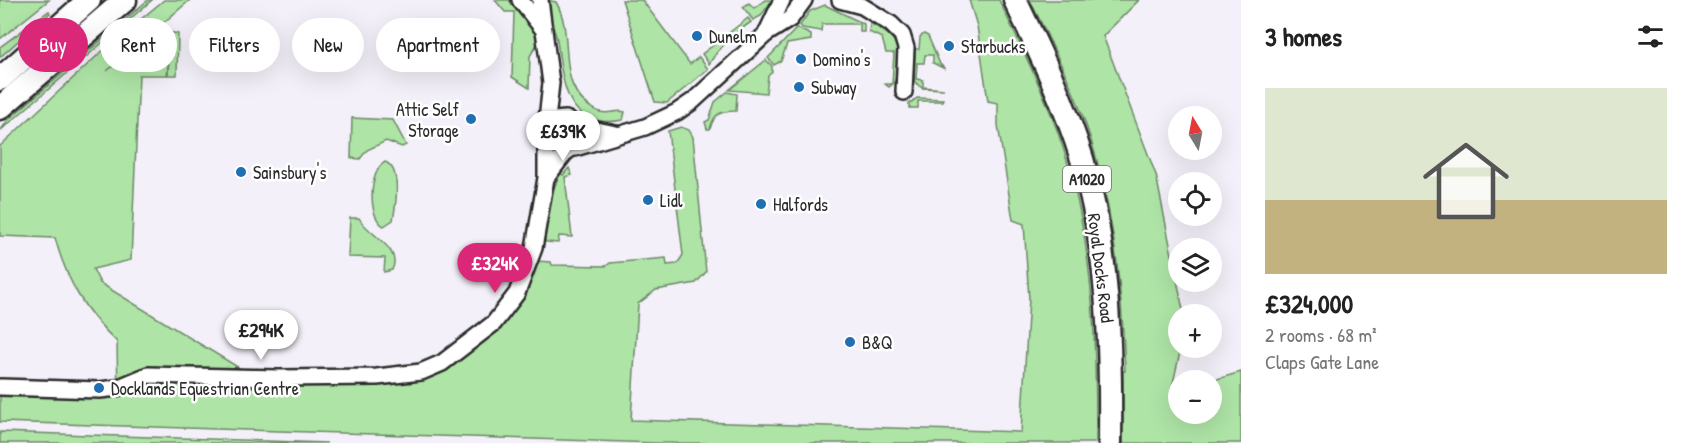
<!DOCTYPE html>
<html lang="en">
<head>
<meta charset="utf-8">
<style>
	:root { --surface:#fff; --page:#f6f6f6; --text:#222; --muted:#767676; --accent:#db2777 }
	body { margin:0; font-family:"Patrick Hand",sans-serif; background:var(--page); color:var(--text); height:100vh; display:flex; flex-direction:column; font-size:22px; white-space:nowrap }
	* { box-sizing:border-box; margin:0 }
	p { font-size:20px; color:var(--muted) }
	.icon { flex:none; width:33px; height:33px; fill:none; stroke:currentColor; stroke-width:2; stroke-linecap:round; stroke-linejoin:round }
	.map { position:relative; flex:1; overflow:hidden }
	.details { display:flex; flex-direction:column; background:var(--surface); width:450px }
	.details>* { flex:none }
	.hud { position:absolute; left:18px; top:18px; width:570px; height:54px; display:flex; gap:12px }
	.needle { width:39px; rotate:350deg }
	.buttons { position:absolute; left:1168px; top:106px; display:grid; gap:12px }
	.buttons a { display:grid; place-items:center; width:54px; height:54px; border-radius:50%; background:var(--surface); box-shadow:0 6px 24px #0002; font-size:30px }
	.price { position:absolute; translate:-50% -51px; padding:0 14px; border-radius:21px; background:#fff; color:#222; font-size:20px; line-height:39px; filter:drop-shadow(0 2px 3px #0008) }
	.price::after { content:''; position:absolute; left:50%; top:36px; width:18px; height:14px; margin-left:-9px; background:inherit; clip-path:polygon(0 0,100% 0,50% 100%) }
	.price.on { background:var(--accent); color:#fff }
	ul { padding:0; list-style:none }
	li { display:grid; align-content:center; gap:12px; height:318px; padding:0 24px }
	li span { display:grid; place-items:center; height:186px; border-radius:0px; color:#555 }
	li>.icon { margin-inline-start:auto }
	span .icon { width:108px; height:108px; fill:#fffc; stroke-width:1 }
	li b { font-size:26px }
	h2 { display:flex; justify-content:space-between; align-items:center; height:72px; padding:0 24px; font-size:26px }
	.chip { padding:0 21px; border-radius:27px; background:var(--surface); box-shadow:0 6px 24px #0002; font-size:21px; line-height:54px }
	.chip.on { background:var(--accent); color:#fff }
	main { display:flex; flex:1; min-height:0 }
	.map>svg:first-child { display:block }
	.green { fill:#aee4a6; stroke:#6c8868; stroke-width:1.5 }
	.lines { fill:none; stroke-linecap:round; stroke-linejoin:round }
	.minor-casing { stroke:#2b2b2b; stroke-width:20 }
	.highway-casing { stroke:#2b2b2b; stroke-width:27 }
	.minor { stroke:#fff; stroke-width:15 }
	.highway { stroke:#fff; stroke-width:22 }
	.poi-dot { fill:#1f6fb2; stroke:#fff; stroke-width:2 }
	.labels { text-anchor:middle; dominant-baseline:central; stroke-width:5; stroke-linejoin:round; paint-order:stroke }
	.shield { fill:#fff; stroke:#6b6b6b; stroke-width:1.5 }
	.shield-label { font-size:16px; font-weight:bold; fill:#2b2b2b }
	.poi-label { font-size:18px; fill:#2b2b2b; stroke:#fff; text-anchor:start }
	.street-label { font-size:18px; fill:#2b2b2b; stroke:#fff }
</style>
</head>
<body>
<main>
<div class="map">
<svg width="1241" height="443" viewBox="0 0 1241 443">
	<rect width="100%" height="100%" fill="#f4f0f9"/>
	<filter id="ink" filterUnits="userSpaceOnUse"><feTurbulence type="fractalNoise" baseFrequency=".0167" numOctaves="2"/><feDisplacementMap in="SourceGraphic" scale="12" xChannelSelector="R" yChannelSelector="G"/><feConvolveMatrix kernelMatrix="1 2 1 2 8 2 1 2 1" color-interpolation-filters="sRGB"/></filter>
	<g filter="url(#ink)">
		<g class="green">
			<path d="M0,0h49l-49,39z"/>
			<path d="M148,0h4l-152,131 9,-12z"/>
			<path d="M164,0h26l-83,71 56,-47 7,8 8,2 -1,41h-9l1,-19 -2,19h-28l-8,185 -38,9 7,14 144,88 153,9 56,-18 83,-101 15,1 1,3 54,1 4,-3 56,-5 1,7 10,-1 6,-9 -15,-124 13,-4 8,3 4,7 13,135 -10,11 -40,7 -18,14 -7,116 390,12 8,-133 -5,-75 -11,-4 -15,-95v-22l-10,-2 -11,-75 -8,-26h30c25,53 53,107 69,164 27,91 28,187 28,279h-439l-657,-21v-29l118,3 -1,-54c-33,-31 -50,-61 -62,-104l-55,-2v-90l99,-92z"/>
			<path d="M495,0h14l24,26 6,15 -9,15 -1,32 -17,-11 2,-65h-9z"/>
			<path d="M546,0l10,2c21,36 -4,86 41,109 10,5 19,-2 28,1l-2,8c-59,11 -60,-39 -66,-80 -3,-14 -10,-25 -11,-40z"/>
			<path d="M622,0h20l48,64 9,-7 9,12 -41,34 -12,-1z"/>
			<path d="M765,0h7l-11,16 -8,4 -10,-13 6,-4 5,5z"/>
			<path d="M1030,0h109l-36,36 53,139 28,140h-5l2,33 -10,44 8,-2v24h33l-2,-33 31,-9v71h-118v-72h2c-3,-73 -9,-144 -29,-214 -15,-55 -41,-106 -66,-157z"/>
			<path d="M825,5l39,19v8h-4v-8h-38l-1,7 -19,-3 -2,-3 10,-14z"/>
			<path d="M49,11l1,2 -50,44v-10z"/>
			<path d="M748,18l3,4c-17,11 -31,24 -42,42l-7,-10z"/>
			<path d="M870,23c8,5 19,10 24,18 7,10 6,40 -5,46l-4,-3h7l2,-31h-8l-4,-15 -13,-6z"/>
			<path d="M797,28l14,7v5l-24,4 -6,17 -7,4 -6,-7z"/>
			<path d="M924,34l4,2 12,28 5,5 -12,-6v-8h-8l-1,8h-7l-1,16 7,1v7l21,2 -22,-1 -8,-7 1,-32h4l1,-12z"/>
			<path d="M766,60l6,6v6l-4,4 -2,17 -37,-3z"/>
			<path d="M727,92l10,2 -1,17c-15,0 -22,2 -26,18h-3l-2,-7 4,-2 6,-18z"/>
			<path d="M917,98l26,1v2h-25v7h-9v-4z"/>
			<path d="M352,118l41,2 13,25 -4,2 -16,-6 -19,9 -7,9 -9,-1z"/>
			<circle cx="562" cy="135" r="8"/>
			<path d="M385,162c17,6 11,43 8,58l-9,6c-17,-8 -15,-56 1,-64z"/>
			<path d="M569,168l3,7 -7,2 7,60 -13,-1 -1,7 -12,-1 -3,-4 8,-42 9,-23 3,2z"/>
			<path d="M350,218h9c9,17 44,30 33,52l-8,2 1,-14 -37,-1z"/>
			<path d="M0,432l327,11h-327z"/>
		</g>
		<g class="lines">
			<g class="minor-casing">
				<g id="minor">
					<path d="M520,0l23,29"/>
					<path d="M540,0l11,83 -5,46"/>
					<path d="M840,0l22,6 29,18 11,11 4,13 -2,44"/>
					<path d="M766,34l16,-34"/>
					<path d="M577,126l39,8"/>
					<path d="M575,148l70,-21 32,-15 16,-11 73,-67 24,-15 14,-19"/>
					<path d="M0,387l100,3 17,-2 31,-13 129,3 100,-1 44,-5 21,-9 52,-40 23,-30 17,-45 12,-70v-49l8,-9 12,-1 11,7 1,17 -13,10 -19,25"/>
				</g>
			</g>
			<g class="highway-casing">
				<g id="highway">
					<path d="M1015,0c25,52 50,104 67,159 27,91 29,189 28,284"/>
					<path d="M0,79l89,-79"/>
					<path d="M0,108l125,-108"/>
				</g>
			</g>
			<use href="#minor" class="minor"/>
			<use href="#highway" class="highway"/>
		</g>
	</g>
	<g class="poi-dot">
		<circle cx="697" cy="36" r="6"/>
		<circle cx="949" cy="46" r="6"/>
		<circle cx="801" cy="59" r="6"/>
		<circle cx="799" cy="87" r="6"/>
		<circle cx="471" cy="119" r="6"/>
		<circle cx="241" cy="172" r="6"/>
		<circle cx="648" cy="200" r="6"/>
		<circle cx="761" cy="204" r="6"/>
		<circle cx="850" cy="342" r="6"/>
		<circle cx="99" cy="388" r="6"/>
	</g>
	<g class="labels">
		<rect class="shield" x="1063" y="166" width="48" height="26" rx="4.5"/>
		<g class="shield-label">
			<text x="1087" y="179">A1020</text>
		</g>
		<g class="poi-label">
			<text x="709" y="36">Dunelm</text>
			<text x="961" y="46">Starbucks</text>
			<text x="813" y="59">Domino's</text>
			<text x="811" y="87">Subway</text>
			<text x="459" y="109" text-anchor="end">Attic Self<tspan x="459" dy="21">Storage</tspan></text>
			<text x="253" y="172">Sainsbury's</text>
			<text x="660" y="200">Lidl</text>
			<text x="773" y="204">Halfords</text>
			<text x="862" y="342">B&amp;Q</text>
			<text x="111" y="388">Docklands Equestrian Centre</text>
		</g>
		<g class="street-label">
			<text transform="translate(1101 268) rotate(83)">Royal Docks Road</text>
		</g>
	</g>
</svg>
<div class="buttons">
<a><svg class="needle" viewBox="-14 -14 28 28"><path d="M0-13l5 13h-10z" fill="#e53935"/><path d="M0 13l5-13h-10z" fill="#767676"/></svg></a>
<a><svg class="icon" aria-label="locate" viewBox="0 0 24 24"><circle cx="12" cy="12" r="6"/><path d="M12 2v4M12 18v4M2 12h4M18 12h4"/></svg></a>
<a><svg class="icon" aria-label="layers" viewBox="0 0 24 24"><path d="M12 4l9 5-9 5-9-5zM3 14l9 5 9-5"/></svg></a>
<a>+</a>
<a>−</a>
</div>
<b class="price" style="left:563px;top:162px">£639K</b>
<b class="price on" style="left:495px;top:294px">£324K</b>
<b class="price" style="left:261px;top:361px">£294K</b>
<div class="hud">
<a class="chip on">Buy</a>
<a class="chip">Rent</a>
<a class="chip">Filters</a>
<a class="chip">New</a>
<a class="chip">Apartment</a>
</div>
</div>
<section class="details">
<h2>3 homes<svg class="icon" aria-label="filters" viewBox="0 0 24 24"><path d="M4 7h16M4 17h16"/><circle cx="9" cy="7" r="2"/><circle cx="15" cy="17" r="2"/></svg></h2>
<ul>
<li><span style="background:linear-gradient(#dfe7d0 60%,#c2b280 0)"><svg class="icon" aria-label="home" viewBox="0 0 24 24"><path d="M3 11l9-7 9 7M6 9v11h12V9"/></svg></span><div><b>£324,000</b><p>2 rooms · 68 m²</p><p>Claps Gate Lane</p></div></li>
</ul>
</section>
</main>
</body>
</html>
